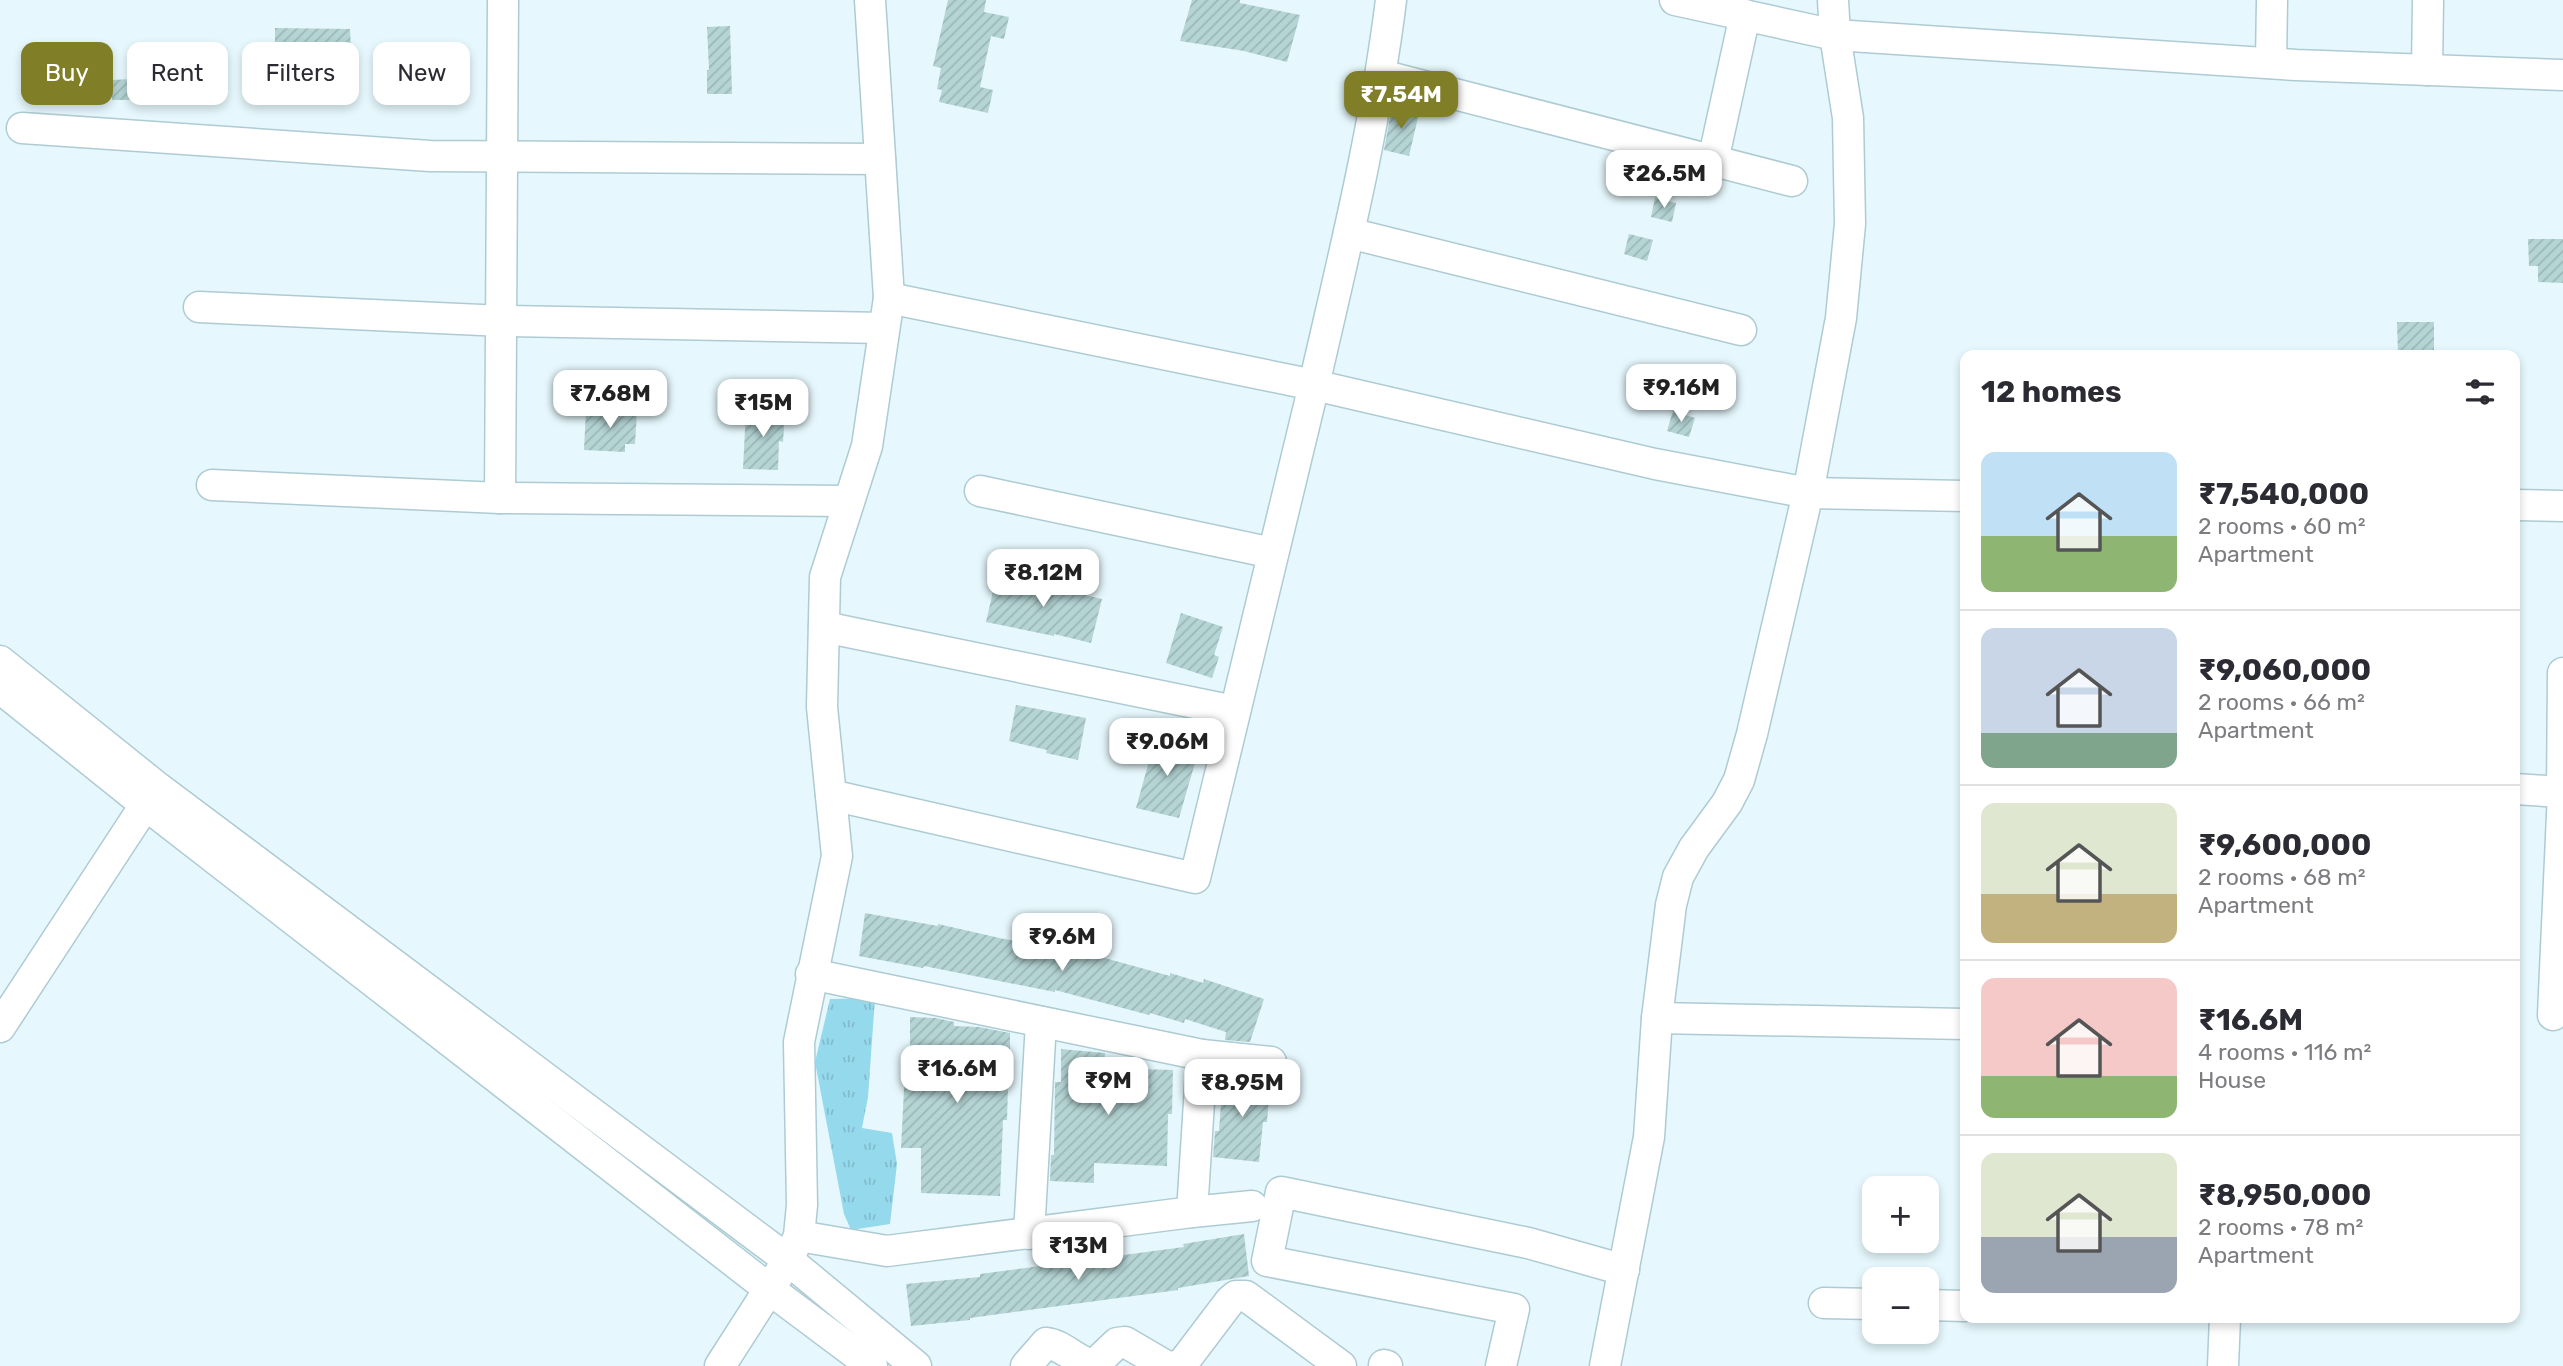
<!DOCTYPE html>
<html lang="en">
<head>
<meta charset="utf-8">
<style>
	:root { --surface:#fff; --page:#f7f7f7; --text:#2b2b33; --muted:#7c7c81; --line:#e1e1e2; --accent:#807f27 }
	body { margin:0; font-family:Rubik,sans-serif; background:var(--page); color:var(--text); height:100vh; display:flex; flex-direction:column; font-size:26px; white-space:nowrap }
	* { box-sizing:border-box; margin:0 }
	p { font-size:23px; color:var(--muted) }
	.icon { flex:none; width:38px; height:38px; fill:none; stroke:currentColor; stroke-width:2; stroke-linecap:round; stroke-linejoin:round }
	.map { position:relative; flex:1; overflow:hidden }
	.side { position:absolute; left:1960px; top:350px; width:560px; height:973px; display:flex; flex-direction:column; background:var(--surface); border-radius:14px; box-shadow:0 4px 10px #0003 }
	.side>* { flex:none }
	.top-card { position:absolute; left:21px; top:42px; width:665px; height:63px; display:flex; gap:14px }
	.controls { position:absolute; left:1862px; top:1176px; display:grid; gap:14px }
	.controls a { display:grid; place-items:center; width:77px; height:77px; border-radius:14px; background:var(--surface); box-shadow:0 4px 10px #0003; font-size:35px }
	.price { position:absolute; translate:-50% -60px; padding:0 16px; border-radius:14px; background:#fff; color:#222; font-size:23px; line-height:46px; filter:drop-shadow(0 2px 4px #0008) }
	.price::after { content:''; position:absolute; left:50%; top:42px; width:21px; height:16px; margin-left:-10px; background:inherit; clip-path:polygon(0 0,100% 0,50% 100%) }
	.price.selected { background:var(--accent); color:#fff }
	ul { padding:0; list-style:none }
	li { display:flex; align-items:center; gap:21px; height:175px; padding:0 21px }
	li+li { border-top:2px solid var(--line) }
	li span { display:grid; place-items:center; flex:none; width:196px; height:140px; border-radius:14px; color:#555 }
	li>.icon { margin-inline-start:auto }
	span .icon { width:84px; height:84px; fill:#fffc; stroke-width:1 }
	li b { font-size:30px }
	h2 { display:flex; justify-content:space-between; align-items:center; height:84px; padding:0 21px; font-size:30px }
	.tag { padding:0 24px; border-radius:14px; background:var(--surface); box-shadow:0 4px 10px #0003; font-size:24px; line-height:63px }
	.tag.selected { background:var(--accent); color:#fff }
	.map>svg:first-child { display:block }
	.grass { fill:url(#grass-tufts) }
	.building { fill:url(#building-hatch) }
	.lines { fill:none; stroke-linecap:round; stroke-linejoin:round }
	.minor-casing { stroke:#aecbd3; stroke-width:33 }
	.minor { stroke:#fff; stroke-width:30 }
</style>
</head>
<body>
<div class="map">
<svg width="2563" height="1366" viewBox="0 0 2563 1366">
	<defs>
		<pattern id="grass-tufts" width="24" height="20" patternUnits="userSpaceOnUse" patternTransform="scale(1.75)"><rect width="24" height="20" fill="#95d9ed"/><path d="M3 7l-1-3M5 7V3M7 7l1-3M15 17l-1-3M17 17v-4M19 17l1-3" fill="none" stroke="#81bbcc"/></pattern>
		<pattern id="building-hatch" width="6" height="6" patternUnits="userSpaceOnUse" patternTransform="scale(1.75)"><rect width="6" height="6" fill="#b5d4d4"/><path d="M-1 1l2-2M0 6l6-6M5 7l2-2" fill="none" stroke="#9cb7b7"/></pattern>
	</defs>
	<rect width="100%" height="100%" fill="#e6f8fd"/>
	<path class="grass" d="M875,998l-7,99 -6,31 30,5 5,31 -7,60 -39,6 -7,-16 -29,-152 15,-63z"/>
	<g class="building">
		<path d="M948,0h38l-2,12 25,5 -5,22 -13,-3 -11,51 13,3 -5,23 -49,-11 3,-12 -5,-1 4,-21 -8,-2z"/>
		<path d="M1192,0h48v3l60,12 -13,47 -43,-11 -64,-10z"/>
		<path d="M730,26l2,68h-25v-24h2l-2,-43z"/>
		<path d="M275,28l75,1 1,21h-76z"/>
		<path d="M260,69l22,1 -1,24 -23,-1z"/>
		<path d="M376,73l20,1v22h-20z"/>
		<path d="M132,79v21h-20l-1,-20z"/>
		<path d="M1392,106l27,7 -10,43 -25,-6z"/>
		<path d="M1655,198l21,5 -4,19 -21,-5z"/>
		<path d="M1629,234l24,6 -6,21 -23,-7z"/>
		<path d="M2528,239h35v44l-25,-1v-16h-9z"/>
		<path d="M2397,322h37v33h-36z"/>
		<path d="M586,409l51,2 -2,33h-10v8l-41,-2z"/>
		<path d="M746,410l39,1 -2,31 -4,-1 -1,29 -35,-1z"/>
		<path d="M1673,411l22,7 -6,19 -22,-6z"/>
		<path d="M997,574l105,25 -11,44 -37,-9v2l-68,-14z"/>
		<path d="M1181,613l42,14 -9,28 5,2 -7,21 -46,-15z"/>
		<path d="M1016,705l70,13 -8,42 -32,-7 1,-3 -38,-9z"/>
		<path d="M1156,736l43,13 -20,69 -43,-10z"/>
		<path d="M865,913l73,13v-2l66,15 68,10 98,27v-3l33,10 1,-4 60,20 -14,43 -25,-2 1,-8 -41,-13 -1,4 -34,-10 -1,2 -94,-25v2l-131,-26 -1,2 -64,-12z"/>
		<path d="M910,1017l26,1 18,4v4l25,1 31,6v53h-2l-1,34h-4l-3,76 -79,-3v-45h-20l5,-98h4z"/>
		<path d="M1061,1049l44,4 -1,15 69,2 -1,44h-4l-1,52 -73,-3v20l-44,-2 1,-26h3l1,-73h6z"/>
		<path d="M1223,1075l44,4 -1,17h3l-2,26h-4l-4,40 -46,-5 2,-26h4z"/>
		<path d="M1244,1234l5,42 -71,12v2l-208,28v2l-59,6 -5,-42 74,-7v-3l204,-27 -1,-3z"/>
	</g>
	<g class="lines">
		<g class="minor-casing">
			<g id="minor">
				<path d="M1391,0c-16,130 -48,258 -77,385l341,79 153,29 157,3"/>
				<path d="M1675,0l160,35 461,30 267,10"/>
				<path d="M2271,63l1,-63"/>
				<path d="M2427,70l1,-70"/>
				<path d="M1381,75l411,106"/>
				<path d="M22,128l408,28 450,3"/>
				<path d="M1713,161l32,-146"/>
				<path d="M1349,233l392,97"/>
				<path d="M199,307l304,14 381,7"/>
				<path d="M212,485l288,13 3,-498"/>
				<path d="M980,491l293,62"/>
				<path d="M500,498l349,3"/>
				<path d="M2515,505l48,1"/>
				<path d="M824,627l410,84"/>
				<path d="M0,661l157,126 631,473 128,106"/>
				<path d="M0,688l146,117 623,484 103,77"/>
				<path d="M2515,789l47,3 1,-119"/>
				<path d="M831,795l364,83 119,-493 -425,-87"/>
				<path d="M2553,1015l10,-223"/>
				<path d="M1657,1018l308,6"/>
				<path d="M0,1027l155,-237"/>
				<path d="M1202,1055l69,7"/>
				<path d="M1192,1212l60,-6"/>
				<path d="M1029,1234l12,-212"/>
				<path d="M799,1236l88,15 305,-39 10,-157 -391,-81"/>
				<path d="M1824,1303l50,1"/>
				<path d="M1927,1305l38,1"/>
				<path d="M1384,1365l3,1"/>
				<path d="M720,1366l68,-106 11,-24 3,-31 -3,-163 38,-186 -15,-149 3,-130 42,-131 22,-148 -19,-298"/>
				<path d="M1026,1366l20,-23c18,2 30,19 48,22l23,-22 8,-1 41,24"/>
				<path d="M1176,1366l7,-3 47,-62 6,-5h10l95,70"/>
				<path d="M1501,1366l13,-57 -247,-48 14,-69 247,51 96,27"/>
				<path d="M1605,1366l44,-229 8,-119 14,-113 7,-28 16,-29 33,-45 12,-23 13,-46 56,-241 33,-175 9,-94 -2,-106 -13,-83 -2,-35"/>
				<path d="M2223,1366l2,-48"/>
			</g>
		</g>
		<use href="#minor" class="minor"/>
	</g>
</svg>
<div class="controls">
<a>+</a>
<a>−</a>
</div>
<b class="price selected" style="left:1401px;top:131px">₹7.54M</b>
<b class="price" style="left:1664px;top:210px">₹26.5M</b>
<b class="price" style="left:1681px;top:424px">₹9.16M</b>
<b class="price" style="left:610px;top:430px">₹7.68M</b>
<b class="price" style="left:763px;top:439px">₹15M</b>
<b class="price" style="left:1043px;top:609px">₹8.12M</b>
<b class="price" style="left:1167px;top:778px">₹9.06M</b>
<b class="price" style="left:1062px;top:973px">₹9.6M</b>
<b class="price" style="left:957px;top:1105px">₹16.6M</b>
<b class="price" style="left:1108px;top:1117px">₹9M</b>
<b class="price" style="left:1242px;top:1119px">₹8.95M</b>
<b class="price" style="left:1078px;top:1282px">₹13M</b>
<div class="top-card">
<a class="tag selected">Buy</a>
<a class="tag">Rent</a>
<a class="tag">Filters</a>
<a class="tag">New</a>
</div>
<section class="side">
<h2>12 homes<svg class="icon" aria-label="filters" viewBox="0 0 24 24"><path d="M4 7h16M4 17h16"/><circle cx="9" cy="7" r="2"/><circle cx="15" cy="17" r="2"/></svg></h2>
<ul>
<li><span style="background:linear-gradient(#bfe0f5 60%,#8fb573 0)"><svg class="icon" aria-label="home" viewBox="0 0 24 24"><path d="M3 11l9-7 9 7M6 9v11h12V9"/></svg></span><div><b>₹7,540,000</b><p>2 rooms · 60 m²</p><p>Apartment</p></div></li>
<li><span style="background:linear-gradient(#c9d6e8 75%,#7fa58c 0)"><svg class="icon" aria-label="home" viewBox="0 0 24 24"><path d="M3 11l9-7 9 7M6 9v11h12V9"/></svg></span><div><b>₹9,060,000</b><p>2 rooms · 66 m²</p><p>Apartment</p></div></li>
<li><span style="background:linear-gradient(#dfe7d0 65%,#c2b280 0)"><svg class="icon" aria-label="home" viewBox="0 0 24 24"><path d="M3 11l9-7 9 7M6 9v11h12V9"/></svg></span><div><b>₹9,600,000</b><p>2 rooms · 68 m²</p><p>Apartment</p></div></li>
<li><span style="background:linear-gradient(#f6c9c9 70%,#8fb573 0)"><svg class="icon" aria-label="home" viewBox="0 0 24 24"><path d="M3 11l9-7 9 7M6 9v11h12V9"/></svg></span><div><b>₹16.6M</b><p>4 rooms · 116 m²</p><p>House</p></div></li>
<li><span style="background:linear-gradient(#dfe7d0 60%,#9aa5b1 0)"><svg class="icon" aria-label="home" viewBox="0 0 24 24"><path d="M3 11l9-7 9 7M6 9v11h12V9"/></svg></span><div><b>₹8,950,000</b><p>2 rooms · 78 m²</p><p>Apartment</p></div></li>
</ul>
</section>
</div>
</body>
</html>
